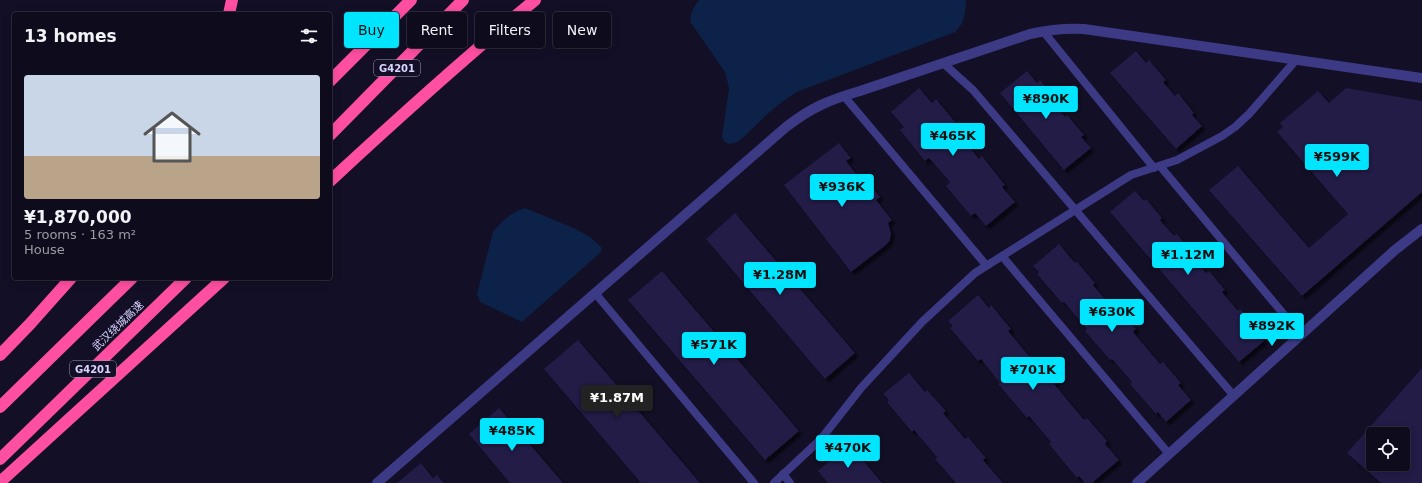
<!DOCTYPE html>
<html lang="en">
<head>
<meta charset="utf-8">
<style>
	:root { --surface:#0e0b1c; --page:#171425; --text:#f1f3f6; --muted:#9b9ba3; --line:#2e2b3b; --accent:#00e5ff }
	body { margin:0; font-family:"DejaVu Sans","Noto Sans SC",sans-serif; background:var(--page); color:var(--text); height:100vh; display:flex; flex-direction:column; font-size:15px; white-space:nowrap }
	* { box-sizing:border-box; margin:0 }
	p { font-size:13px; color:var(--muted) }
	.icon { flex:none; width:22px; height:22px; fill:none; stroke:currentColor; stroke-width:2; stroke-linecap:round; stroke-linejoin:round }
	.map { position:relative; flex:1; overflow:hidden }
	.side { position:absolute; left:12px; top:12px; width:320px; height:268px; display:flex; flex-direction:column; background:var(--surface); border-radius:4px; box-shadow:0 2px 10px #0003,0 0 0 1px var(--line) }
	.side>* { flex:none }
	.top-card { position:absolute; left:344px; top:12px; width:380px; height:36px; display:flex; gap:8px }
	.tools { position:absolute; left:1366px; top:427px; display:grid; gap:8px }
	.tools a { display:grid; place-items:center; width:44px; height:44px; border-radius:4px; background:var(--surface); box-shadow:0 2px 10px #0003,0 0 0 1px var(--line); font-size:20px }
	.price { position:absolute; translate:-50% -34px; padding:0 9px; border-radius:4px; background:var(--accent); color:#111; font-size:13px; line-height:26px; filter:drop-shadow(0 1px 2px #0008) }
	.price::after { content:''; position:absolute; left:50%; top:24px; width:12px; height:9px; margin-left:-6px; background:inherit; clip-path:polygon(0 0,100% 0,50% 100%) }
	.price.selected { background:#222; color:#fff }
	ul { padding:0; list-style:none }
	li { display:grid; align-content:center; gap:8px; height:212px; padding:0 12px }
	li+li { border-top:1px solid var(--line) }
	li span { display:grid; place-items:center; height:124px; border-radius:4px; color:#555 }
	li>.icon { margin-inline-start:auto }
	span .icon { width:72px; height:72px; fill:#fffc; stroke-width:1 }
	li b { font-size:17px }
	h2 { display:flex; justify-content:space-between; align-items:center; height:48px; padding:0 12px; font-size:17px }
	.chip { padding:0 14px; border-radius:4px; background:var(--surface); box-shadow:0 2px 10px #0003,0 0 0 1px var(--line); font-size:14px; line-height:36px }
	.chip.selected { background:var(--accent); color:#111 }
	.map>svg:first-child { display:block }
	.water { fill:#0c2248 }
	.building { fill:#241b47; fill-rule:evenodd; filter:url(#shadow) }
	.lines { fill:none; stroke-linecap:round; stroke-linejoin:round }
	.lane { stroke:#3d3a85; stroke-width:8 }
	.street { stroke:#3d3a85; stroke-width:10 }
	.highway { stroke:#ff4fa3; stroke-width:12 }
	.labels { text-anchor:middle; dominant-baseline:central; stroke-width:3; stroke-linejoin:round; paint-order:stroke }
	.shield { fill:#130f26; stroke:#9e99be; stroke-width:1 }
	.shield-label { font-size:10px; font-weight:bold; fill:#d9d4ff }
	.street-label { font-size:11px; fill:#d9d4ff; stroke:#130f26 }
</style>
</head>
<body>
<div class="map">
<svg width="1422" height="483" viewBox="0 0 1422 483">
	<defs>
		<filter id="shadow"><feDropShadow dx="3.5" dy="3.5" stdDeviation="1" flood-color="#0009"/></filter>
	</defs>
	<rect width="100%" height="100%" fill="#130f26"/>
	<g class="water">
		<path d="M699,0h266l1,1c-1,13 -1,22 -11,31l-156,59c-15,8 -30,21 -42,33 -7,6 -13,15 -22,19 -5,2 -11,0 -13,-6l7,-49 -4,-16 -34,-49c-2,-9 3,-16 8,-23z"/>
		<path d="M525,208l51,21 14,8 12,11 -1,4 -79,70 -42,-20 -3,-8 16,-62c8,-11 20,-21 32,-24z"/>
	</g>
	<g class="building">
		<path d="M1136,51l10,12 3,-3 17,20 -3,2 12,14 3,-3 16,20 -2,2 10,11 -26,23 -66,-76z"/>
		<path d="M1027,71l10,12 3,-3 16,20 -3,3 12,14 2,-2 17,20 -3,2 10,11 -27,22 -64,-77z"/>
		<path d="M919,88l13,15 4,-4 24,29 -4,3 23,28 3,-3 23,29 -3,2 13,15 -29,24 -11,-13 -4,3 -25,-30 4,-4 -21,-24 -4,3 -25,-31 4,-3 -13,-15z"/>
		<path d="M1346,88l76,13v91l-120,104 -93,-106 29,-24 71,82 39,-34 -71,-82 6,-5 -3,-4 38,-32 11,12z"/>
		<path d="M839,143l12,15 -5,3 19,24 3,-3 12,15 -4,3 16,20 -4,3 3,10 -1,7 -4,5 -35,27 -67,-87z"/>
		<path d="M1135,191l9,10 2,-2 16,19 -2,2 14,16 3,-2 16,19 -3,2 16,18 3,-2 16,19 -3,2 16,19 2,-2 16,18 -2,2 10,12 -25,21 -129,-150z"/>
		<path d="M735,213l120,140 -30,26 -119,-140z"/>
		<path d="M1059,244l16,19 2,-1 18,21 -2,2 22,26 3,-3 18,21 -3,3 27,32 3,-2 18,21 -3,2 13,15 -25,22 -8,-10 -2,2 -26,-30 2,-2 -20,-23 -2,1 -25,-29 2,-2 -23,-27 -2,1 -25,-29 2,-2 -6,-6z"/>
		<path d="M662,271l137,160 -34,29 -137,-160z"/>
		<path d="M978,295l11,13 2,-3 20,24 -3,2 25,30 4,-3 20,23 -3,3 30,36 3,-2 20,23 -2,3 14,16 -27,23h-7l-6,-7 -2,2 -28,-34 2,-2 -22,-26 -2,2 -29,-34 2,-1 -19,-24 -3,2 -28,-33 3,-2 -5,-5z"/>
		<path d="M578,340l122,143h-59l-97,-114z"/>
		<path d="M1422,368v115h-41l-34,-30zM1373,434h30v30h-30z"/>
		<path d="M909,373l16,19 2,-2 19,21 -3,2 22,26 3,-2 18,21 -3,2 20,23h-47l-21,-24 2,-2 -23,-27 -2,2 -25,-30 2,-2 -6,-6z"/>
		<path d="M499,408l64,75h-53l-41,-49z"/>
		<path d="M849,444l33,39h-54l-10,-12z"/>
		<path d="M421,463l12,15 4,-3 7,8h-47z"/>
	</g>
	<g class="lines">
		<g class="lane">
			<path d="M1043,31l111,137"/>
			<path d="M943,63l30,27 261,306"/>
			<path d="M844,96l142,169"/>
			<path d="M1160,166l141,169"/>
			<path d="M1002,256l167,198"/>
			<path d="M595,293l159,190"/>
			<path d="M783,474l7,9"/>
			<path d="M774,483l47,-44 40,-51 61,-66 53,-49 156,-98 46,-15 45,-24 13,-9 14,-13 47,-54"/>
		</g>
		<g class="street">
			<path d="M377,483l409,-356c26,-20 43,-27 74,-36l170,-57c18,-4 36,-6 54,-5l338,49"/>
			<path d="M1137,483l258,-233 27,-21"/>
		</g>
		<g class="highway">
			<path d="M229,14l3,-14"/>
			<path d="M330,81l81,-81"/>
			<path d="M330,135l133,-135"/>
			<path d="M330,181c67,-62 134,-123 205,-181"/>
			<path d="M0,355l30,-31 41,-46"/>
			<path d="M0,407l132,-129"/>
			<path d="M0,459l186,-181"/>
			<path d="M0,482l224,-204"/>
		</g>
	</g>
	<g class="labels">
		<g class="shield">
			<rect x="374" y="60" width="46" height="16" rx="3"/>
			<rect x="70" y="361" width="46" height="16" rx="3"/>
		</g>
		<g class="shield-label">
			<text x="397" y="68">G4201</text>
			<text x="93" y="369">G4201</text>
		</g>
		<g class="street-label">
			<text transform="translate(118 326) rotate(-44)">武汉绕城高速</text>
		</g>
	</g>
</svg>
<div class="tools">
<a><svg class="icon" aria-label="locate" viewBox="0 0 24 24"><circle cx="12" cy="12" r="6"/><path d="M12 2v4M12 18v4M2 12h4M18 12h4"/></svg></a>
</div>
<b class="price" style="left:1046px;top:120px">¥890K</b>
<b class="price" style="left:953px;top:157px">¥465K</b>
<b class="price" style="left:1337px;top:178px">¥599K</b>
<b class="price" style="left:842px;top:208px">¥936K</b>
<b class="price" style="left:1188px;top:276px">¥1.12M</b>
<b class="price" style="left:780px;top:296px">¥1.28M</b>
<b class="price" style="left:1112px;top:333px">¥630K</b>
<b class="price" style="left:1272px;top:347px">¥892K</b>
<b class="price" style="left:714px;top:366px">¥571K</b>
<b class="price" style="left:1033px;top:391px">¥701K</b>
<b class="price selected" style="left:617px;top:419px">¥1.87M</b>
<b class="price" style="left:512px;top:452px">¥485K</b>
<b class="price" style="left:848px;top:469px">¥470K</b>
<div class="top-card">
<a class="chip selected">Buy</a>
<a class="chip">Rent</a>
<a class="chip">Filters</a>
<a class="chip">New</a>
</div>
<section class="side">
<h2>13 homes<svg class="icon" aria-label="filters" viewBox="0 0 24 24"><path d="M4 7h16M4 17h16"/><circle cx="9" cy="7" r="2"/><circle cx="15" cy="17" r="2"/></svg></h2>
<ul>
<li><span style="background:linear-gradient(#c9d6e8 65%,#b9a48a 0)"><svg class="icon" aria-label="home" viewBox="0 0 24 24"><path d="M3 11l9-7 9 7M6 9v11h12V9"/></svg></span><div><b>¥1,870,000</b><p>5 rooms · 163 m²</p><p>House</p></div></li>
</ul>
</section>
</div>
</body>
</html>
